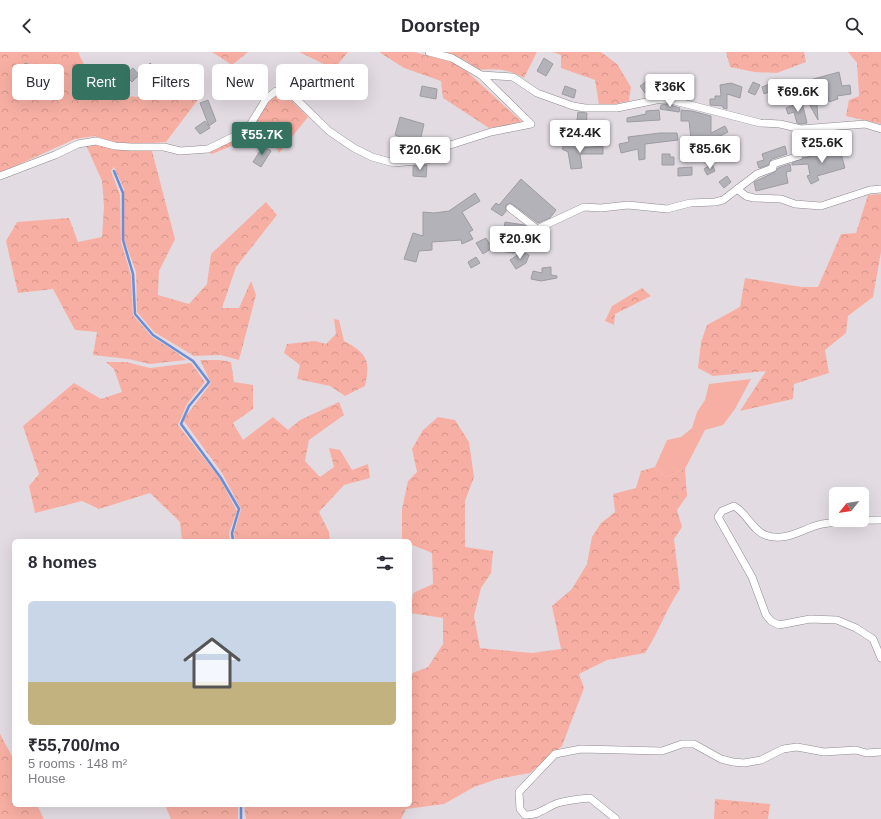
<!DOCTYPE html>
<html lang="en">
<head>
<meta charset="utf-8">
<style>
	:root { --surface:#fff; --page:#f2f2f3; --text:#2b2b33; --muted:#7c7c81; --line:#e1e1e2; --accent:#357360 }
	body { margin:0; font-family:Arial,sans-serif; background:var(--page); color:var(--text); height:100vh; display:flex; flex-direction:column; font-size:15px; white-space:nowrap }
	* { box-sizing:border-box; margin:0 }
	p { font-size:13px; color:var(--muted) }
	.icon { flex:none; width:22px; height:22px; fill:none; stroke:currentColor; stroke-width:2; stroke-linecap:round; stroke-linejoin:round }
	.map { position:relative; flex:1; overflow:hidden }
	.panel { position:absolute; left:12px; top:487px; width:400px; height:268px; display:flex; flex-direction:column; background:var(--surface); border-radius:6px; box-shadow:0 4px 16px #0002 }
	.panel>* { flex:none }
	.banner { position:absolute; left:12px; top:12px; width:400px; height:36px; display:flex; gap:8px }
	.needle { width:26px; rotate:240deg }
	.controls { position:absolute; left:829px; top:435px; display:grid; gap:8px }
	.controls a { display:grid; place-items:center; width:40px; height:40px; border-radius:6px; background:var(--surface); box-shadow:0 4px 16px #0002; font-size:20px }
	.price { position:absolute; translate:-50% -34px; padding:0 9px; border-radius:4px; background:#fff; color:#222; font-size:13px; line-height:26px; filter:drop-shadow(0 1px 2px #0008) }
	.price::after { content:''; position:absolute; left:50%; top:24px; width:12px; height:9px; margin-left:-6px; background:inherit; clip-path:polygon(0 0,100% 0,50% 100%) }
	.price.selected { background:var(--accent); color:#fff }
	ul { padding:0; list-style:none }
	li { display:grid; align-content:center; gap:8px; height:212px; padding:0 16px }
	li+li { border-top:1px solid var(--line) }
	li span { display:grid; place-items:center; height:124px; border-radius:6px; color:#555 }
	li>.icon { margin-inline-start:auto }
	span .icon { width:72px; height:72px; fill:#fffc; stroke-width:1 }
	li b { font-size:17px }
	h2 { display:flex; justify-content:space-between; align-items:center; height:48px; padding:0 16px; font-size:17px }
	.tag { padding:0 14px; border-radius:6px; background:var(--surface); box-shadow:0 4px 16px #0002; font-size:14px; line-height:36px }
	.tag.selected { background:var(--accent); color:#fff }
	header { display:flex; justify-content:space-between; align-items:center; height:52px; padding:0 16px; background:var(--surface); font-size:18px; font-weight:700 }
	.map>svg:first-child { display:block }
	.grass { fill:#f8afa3 }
	.forest { fill:url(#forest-crowns) }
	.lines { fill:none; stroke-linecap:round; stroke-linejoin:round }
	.stream { stroke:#6c8dd4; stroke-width:2.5 }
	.building { fill:#b3b2b9; stroke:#9d9ca3 }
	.minor-casing { stroke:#8e898e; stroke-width:8 }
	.minor { stroke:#fff; stroke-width:7 }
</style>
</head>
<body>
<header><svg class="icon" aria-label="back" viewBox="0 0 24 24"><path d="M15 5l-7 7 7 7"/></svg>Doorstep<svg class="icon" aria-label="search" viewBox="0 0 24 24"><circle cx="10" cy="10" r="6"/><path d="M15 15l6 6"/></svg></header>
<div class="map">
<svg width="881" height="767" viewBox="0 0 881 767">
	<defs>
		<pattern id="forest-crowns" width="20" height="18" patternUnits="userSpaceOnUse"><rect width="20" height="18" fill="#f8afa3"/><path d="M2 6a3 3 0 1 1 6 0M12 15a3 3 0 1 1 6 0" fill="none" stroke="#d4958b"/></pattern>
	</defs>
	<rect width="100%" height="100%" fill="#e2dce2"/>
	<path class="grass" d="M751,327l-16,30 -12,16 -18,5 -20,39 -19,8 -11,-10 12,-27 14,-3 11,-9 5,-16 8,-12 4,-16z"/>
	<g class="forest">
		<path d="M0,0h78l12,25 23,18 39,3 34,-28 17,23 -37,49 -37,3 -14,-2 -20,-7 -20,3 -75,34z"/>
		<path d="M212,0h36l-16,13z"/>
		<path d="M299,0h49l-14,17z"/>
		<path d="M379,0h35l45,12 63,58 -33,6 -46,-30 -2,-17 -37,-13z"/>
		<path d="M446,0h91l-13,26c-17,-9 -26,-10 -46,-8l-12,-9z"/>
		<path d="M552,0h49l16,12 14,23 -2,14 -14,3 -16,1 -4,-25 -34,-12v-13z"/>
		<path d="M726,0h78l2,10 -29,11 -23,-1 -24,-5z"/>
		<path d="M848,0h33v72l-35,-8 3,-16 10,-4 -2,-33z"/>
		<path d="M277,42l10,2 21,21 -29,36 -7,-14 -9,-6 -51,21 -4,-2 43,-22 18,-30z"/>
		<path d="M103,92l16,5 33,2 23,88 -16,32 -1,24 31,9 18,-20 4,-30 55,-52 11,13 -41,52 -14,41h17l12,-27 5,14 -17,65 -19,-5 -26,1 -40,-24 -17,-20 -1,-40 -12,-33v-50l-10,-22 -3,4 9,24 1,47 10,33 2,40 19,22 21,13 13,10 -36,4 -22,-5 -35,-4 4,-23 -22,-2 -22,-41 -35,4 -12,-52 11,-19 52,-4 9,24 24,-5 2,-31 -2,-25 -16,-36z"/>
		<path d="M881,142v58l-8,45 -25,19 -2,17 -21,17 4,23 -35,11 -1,15 -53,12 26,-40 -53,5 -15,-8 3,-26 6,-17 33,-18 5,-29 57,9h16l23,-53 15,-1 12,-38z"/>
		<path d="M642,236l9,8 -36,18 -1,11 -9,-4 7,-15z"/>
		<path d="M334,267l5,1 5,21c23,12 27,20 21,45l-20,10 -15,-10 -33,-7 3,-14 -16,-12 3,-9 28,-3 11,3 10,-10z"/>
		<path d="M200,308h20l11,2 3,20 19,3v24l-20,14 10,17 30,-23 15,13 12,-10 39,-18 5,13 -35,25 -4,21 15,16 14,-10 -5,-19 11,2 12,20 16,-6 2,14 -26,7 -25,27 10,20 1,9h-95l-1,-8 7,-24 -19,-36 -39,-53 28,-37z"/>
		<path d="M106,310h20l24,6 41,-5 14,19 -18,22 -9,21 42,54 17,32 -8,22 1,8h-48l-2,-19 -30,-29 -51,16 -17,-8 -47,12 -6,-27 10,-12 -16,-48 51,-43 27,16 21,-7 -8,-23z"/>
		<path d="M438,365l17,3 14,22 5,35 -9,24v46l28,4 -2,22 -10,15 -7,28 6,32 52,5 29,-4 -9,-43 20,-17 15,-25 5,-27 9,-14 14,-11 -2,-18 23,-6 5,-17 14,-4 11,10 19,-8 2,27 -10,14 5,17 -8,12 6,50c-14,20 -21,43 -35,64l-38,7 -28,14 5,14 -22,58 -32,27 -33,6 -23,8 -30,17 -38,5 -5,10h-155l-2,-14h166v-131l18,-7 15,-23v-26l-33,-5 3,-20 20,-9 -1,-31 -22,-9v-3h-8v-32l6,-28 9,-9 -5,-23 11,-19z"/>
		<path d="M0,682l14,26v45h23l7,14h-44z"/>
		<path d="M715,747l55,5 -2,15h-54z"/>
		<path d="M165,753h73v14h-67z"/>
	</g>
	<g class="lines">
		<g class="stream">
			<path d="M114,119l9,22v47l10,34 2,40 18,21 40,26 16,21 -20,24 -8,18 40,54 18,31 -7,24 1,8"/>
			<path d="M241,753v14"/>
		</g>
	</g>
	<g class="building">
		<path d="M544,6l9,6 -7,12 -9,-5z"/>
		<path d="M25,11l8,3 -2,6 -8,-2z"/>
		<path d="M150,11l7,6 -6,7 -2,-1 -4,3 -4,-4z"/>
		<path d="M133,16l6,7 -7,7 -7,-7z"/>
		<path d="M839,20l3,14 8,-1 1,9 -14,2 1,3 -9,3 -4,-17 -13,2 -2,-7z"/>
		<path d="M648,28l5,7 -8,6 -5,-7z"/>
		<path d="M777,29l4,10 -8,4 -2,-4 -7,3 -2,-7z"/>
		<path d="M753,30l7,3 -5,10 -7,-3z"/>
		<path d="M675,31l13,2 -1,10h-4l-1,3 -8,-2z"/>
		<path d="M731,31l11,4 -2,11 -13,-4v15l-4,-1v-2l-13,-1v-6h5v-3h6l-1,-11z"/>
		<path d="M422,34l15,3 -1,10 -16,-3z"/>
		<path d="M565,34l11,4 -2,8 -12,-4z"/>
		<path d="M815,46l2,7 1,15 -11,-20z"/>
		<path d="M208,48l8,21 -7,5 -9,-23z"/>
		<path d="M802,50l5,21 -6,1 -4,-1 -3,-11 -6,2 -2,-6z"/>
		<path d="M667,52l13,4 -1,4 -19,-3 1,-4z"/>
		<path d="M659,58l1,10 -33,2v-4l19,-4v-3z"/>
		<path d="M681,58l11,1 19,5v17l14,-7 3,6 -18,9 1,10h-7v4l-7,1 -5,-9 -3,-26h-8z"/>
		<path d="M578,60l9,1 -1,17 -10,-1z"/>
		<path d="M400,65l24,7 -4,17 -8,-2 -3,8 -10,-3 2,-7 -6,-2z"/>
		<path d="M205,69l5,7 -10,6 -5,-6z"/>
		<path d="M660,81h17l1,7 -33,4v15l-6,1 -1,-11 -17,4 -2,-9 10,-2 -1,-5z"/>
		<path d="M818,83v9h-17v-8z"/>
		<path d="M566,89l16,7 21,-2v8h-23l2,14 -11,1 -3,-17 -6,-3z"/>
		<path d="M263,94l8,5 -10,16 -8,-5z"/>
		<path d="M785,94l2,8 -15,5 -4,6 -9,3 -2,-6 7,-2 -2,-6z"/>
		<path d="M840,98l5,18 -28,8 2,4 -8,4 -4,-8 3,-1 -2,-11 -16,1v-2l11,-5z"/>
		<path d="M662,102h8v3h4v8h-12z"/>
		<path d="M712,112l3,7 -8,4 -3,-6z"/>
		<path d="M790,112l1,7 -5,1 2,11 -32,8 -2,-9 21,-10 3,-4z"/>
		<path d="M427,113l-1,12 -13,-1v-10z"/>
		<path d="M692,115v8l-14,1v-8z"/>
		<path d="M727,124l4,6 -7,6 -5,-6z"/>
		<path d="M521,127l35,31 -6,8 -12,5 -27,-20 -5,2v6l-4,5 -11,-7 5,-6 3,2z"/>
		<path d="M475,141l5,8 -18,11 11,18 -4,2 4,7 -11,5 -1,-4 -29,2v8l-13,1 -3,11 -12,-3 9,-26 10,3v-24l11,1 15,-2z"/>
		<path d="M505,170l19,3 11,8 3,12 -25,8 -12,-2 1,-8 26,4 -4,-14 -20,-5z"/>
		<path d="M486,186l6,10 -9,6 -7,-11z"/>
		<path d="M522,200l7,3 -3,8 -10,6 -6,-9z"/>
		<path d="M476,205l4,6 -9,5 -3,-6z"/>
		<path d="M551,215v8l6,1v2l-16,3 -10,-2 2,-8 9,2v-5z"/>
	</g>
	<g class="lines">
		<g class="minor-casing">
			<g id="minor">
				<path d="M429,0l23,6 29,17 32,2 24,16 36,13 12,2h32l39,-8 11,-1 93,24 20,1 21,5 64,-5 16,5"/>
				<path d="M0,124l55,-21 23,-11 18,-3 19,5 16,1h33l16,4 28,-2 39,-19 19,-31 10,-8h12l41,40 25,17 18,9 22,6 34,-3 16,-13 47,-15 40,-8 -50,-49"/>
				<path d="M737,137l9,7 8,2 27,1 14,5 26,2 49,-16 11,-1"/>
				<path d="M510,156l27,21 47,-22 17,1 27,-3 39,4 23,-6 25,-1 8,-2 34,-26 16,-6v-4l26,-8"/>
				<path d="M881,468c-19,0 -40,1 -59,4 -19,4 -36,19 -57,11 -13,-5 -18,-22 -31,-29l-12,5 -4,6 34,60 14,38 5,6 8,4 31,-6 27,1 19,8 17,11 8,19"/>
				<path d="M616,767l-26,-21c-11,1 -22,2 -32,5 -12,4 -20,13 -33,12l-5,-6 -1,-17 36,-38 26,-5 81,2 20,-7h12l27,15 12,3 11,1 17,-3 22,-11 14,-2 27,5 32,-2 10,3 15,-1"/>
			</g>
		</g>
		<use href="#minor" class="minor"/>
	</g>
</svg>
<div class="controls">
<a><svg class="needle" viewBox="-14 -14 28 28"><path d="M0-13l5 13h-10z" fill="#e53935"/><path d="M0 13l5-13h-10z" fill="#7c7c81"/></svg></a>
</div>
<b class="price" style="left:670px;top:56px">₹36K</b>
<b class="price" style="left:798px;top:61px">₹69.6K</b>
<b class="price" style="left:580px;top:102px">₹24.4K</b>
<b class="price selected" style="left:262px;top:104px">₹55.7K</b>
<b class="price" style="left:822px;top:112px">₹25.6K</b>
<b class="price" style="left:710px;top:118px">₹85.6K</b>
<b class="price" style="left:420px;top:119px">₹20.6K</b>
<b class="price" style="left:520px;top:208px">₹20.9K</b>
<div class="banner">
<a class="tag">Buy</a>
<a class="tag selected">Rent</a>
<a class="tag">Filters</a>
<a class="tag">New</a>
<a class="tag">Apartment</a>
</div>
<section class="panel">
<h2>8 homes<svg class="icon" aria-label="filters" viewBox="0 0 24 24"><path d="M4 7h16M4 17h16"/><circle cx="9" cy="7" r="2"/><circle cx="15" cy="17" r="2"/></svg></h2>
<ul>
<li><span style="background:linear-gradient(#c9d6e8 65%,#c2b280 0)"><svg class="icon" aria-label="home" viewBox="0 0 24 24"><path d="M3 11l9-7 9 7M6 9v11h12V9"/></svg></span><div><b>₹55,700/mo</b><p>5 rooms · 148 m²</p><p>House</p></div></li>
</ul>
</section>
</div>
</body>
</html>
